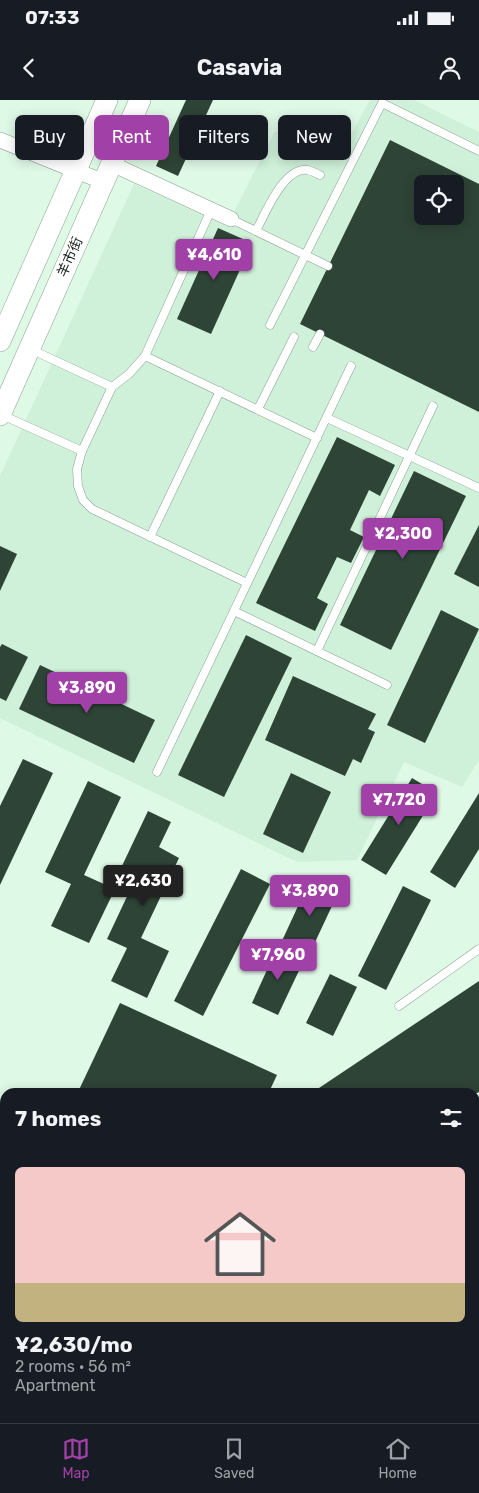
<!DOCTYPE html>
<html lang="en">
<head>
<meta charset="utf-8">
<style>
	:root { --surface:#171b24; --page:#242831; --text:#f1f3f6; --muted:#9ea1a6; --line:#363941; --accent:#a140a7 }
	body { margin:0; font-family:Rubik,"Noto Sans SC",sans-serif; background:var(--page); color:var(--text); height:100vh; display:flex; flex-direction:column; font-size:19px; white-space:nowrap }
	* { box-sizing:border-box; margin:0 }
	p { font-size:16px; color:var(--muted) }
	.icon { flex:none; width:28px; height:28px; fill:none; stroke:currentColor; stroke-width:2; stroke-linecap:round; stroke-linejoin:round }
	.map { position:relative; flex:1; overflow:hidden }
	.drawer { position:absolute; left:0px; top:988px; width:480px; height:336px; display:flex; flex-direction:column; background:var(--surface); border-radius:15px 15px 0 0; box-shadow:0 2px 12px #0003 }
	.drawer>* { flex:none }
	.top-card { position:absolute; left:15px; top:15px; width:450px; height:45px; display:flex; gap:10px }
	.buttons { position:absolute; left:414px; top:75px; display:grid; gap:10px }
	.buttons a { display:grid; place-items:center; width:50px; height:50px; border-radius:8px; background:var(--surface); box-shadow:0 2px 12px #0003; font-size:25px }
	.price { position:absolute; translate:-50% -42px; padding:0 11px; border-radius:5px; background:var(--accent); color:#fff; font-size:16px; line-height:32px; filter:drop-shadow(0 1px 2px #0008) }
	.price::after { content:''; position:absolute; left:50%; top:30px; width:15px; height:11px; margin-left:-8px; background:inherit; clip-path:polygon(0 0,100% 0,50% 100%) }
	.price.current { background:#222; color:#fff }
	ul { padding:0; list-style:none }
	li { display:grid; align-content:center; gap:10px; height:265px; padding:0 15px }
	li+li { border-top:1px solid var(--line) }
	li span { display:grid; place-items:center; height:155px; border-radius:8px; color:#555 }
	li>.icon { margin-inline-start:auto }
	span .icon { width:90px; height:90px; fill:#fffc; stroke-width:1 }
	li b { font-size:21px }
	h2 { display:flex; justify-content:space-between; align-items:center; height:60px; padding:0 15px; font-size:21px }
	.pill { padding:0 18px; border-radius:8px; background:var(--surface); box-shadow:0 2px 12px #0003; font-size:18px; line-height:45px }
	.pill.current { background:var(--accent); color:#fff }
	.status { display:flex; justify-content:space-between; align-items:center; height:35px; padding:0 25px; background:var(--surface); direction:ltr }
	.status svg { height:14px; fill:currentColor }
	header { display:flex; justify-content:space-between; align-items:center; height:65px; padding:0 15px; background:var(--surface); font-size:22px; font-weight:700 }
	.menu { display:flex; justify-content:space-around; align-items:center; height:70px; border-top:1px solid var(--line); background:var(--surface); font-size:14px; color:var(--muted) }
	.menu a { display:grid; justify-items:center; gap:2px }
	.menu .current { color:var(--accent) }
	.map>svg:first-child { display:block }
	.built { fill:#cff0d9; fill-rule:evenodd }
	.building { fill:#2e4436; fill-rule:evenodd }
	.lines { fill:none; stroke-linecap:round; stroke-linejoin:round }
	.service-casing { stroke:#8aa291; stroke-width:9 }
	.minor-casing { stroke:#8aa291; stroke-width:16 }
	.secondary-casing { stroke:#8aa291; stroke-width:22 }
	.primary-casing { stroke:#fff; stroke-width:25 }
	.service { stroke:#fff; stroke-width:8 }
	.minor { stroke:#fff; stroke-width:15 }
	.secondary { stroke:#fff; stroke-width:21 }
	.primary { stroke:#a5e0bc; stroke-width:24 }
	.labels { text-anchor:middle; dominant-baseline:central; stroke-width:5; stroke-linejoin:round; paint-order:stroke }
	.street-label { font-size:14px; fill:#1b241e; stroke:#fff }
</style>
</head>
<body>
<div class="status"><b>07:33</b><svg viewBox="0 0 49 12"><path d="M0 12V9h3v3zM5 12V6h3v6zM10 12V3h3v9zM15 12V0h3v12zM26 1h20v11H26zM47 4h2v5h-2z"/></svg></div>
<header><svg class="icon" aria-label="back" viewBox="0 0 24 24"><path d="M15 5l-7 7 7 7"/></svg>Casavia<svg class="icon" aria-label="person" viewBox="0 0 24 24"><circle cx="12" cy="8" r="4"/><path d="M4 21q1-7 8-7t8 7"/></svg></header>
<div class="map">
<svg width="479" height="1323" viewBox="0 0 479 1323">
	<rect width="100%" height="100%" fill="#dff9e7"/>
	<path class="built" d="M370,0h44l65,32v628l-17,27 -58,-25 -47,98 -60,2 -297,-144v-242l134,-292 93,42 48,-95 63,27zM422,84h33v32h-33z"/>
	<g class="building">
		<path d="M186,0h27l-35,76 -22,-10z"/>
		<path d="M390,40l89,44v228l-179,-88zM422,84h33v32h-33z"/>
		<path d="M218,128l34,15 -41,91 -34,-15z"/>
		<path d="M337,337l58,28 -15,31 -11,-6 -19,40 14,7 -13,26 -14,-6 -20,41 11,6 -13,27 -59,-28z"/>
		<path d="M414,371l52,25 -75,154 -51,-25z"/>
		<path d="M479,425v62l-25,-13z"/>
		<path d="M0,446l17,8 -17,37z"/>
		<path d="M441,510l38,19 -54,114 -38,-18z"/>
		<path d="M246,535l46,23 -68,139 -46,-22z"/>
		<path d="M2,544l26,13 -22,44 -6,-3v-51z"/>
		<path d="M40,565l115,55 -21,43 -115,-54z"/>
		<path d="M293,576l83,38 -8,15 7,3 -14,31 -8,-4 -8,17 -80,-36z"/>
		<path d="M23,659l30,14 -53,112v-79z"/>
		<path d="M291,673l40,19 -28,61 -40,-19z"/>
		<path d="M412,678l25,15 -51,82 -25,-15z"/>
		<path d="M88,681l33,16 -37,78 31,14 -26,54 -38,-17 20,-42 -26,-12z"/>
		<path d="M479,693v56l-24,39 -25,-16z"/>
		<path d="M148,711l23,11 -12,25 20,11 -38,80 28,13 -22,47 -36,-17 16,-33 -20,-9 24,-51 -10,-20z"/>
		<path d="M241,769l29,15 -67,132 -29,-15z"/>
		<path d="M311,778l28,13 -30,64 -28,-12z"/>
		<path d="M403,786l28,14 -45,90 -28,-14z"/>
		<path d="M277,848l27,12 -26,55 -26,-12z"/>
		<path d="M330,874l27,13 -24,49 -27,-13z"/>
		<path d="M479,881v111l-4,2v-2h-162z"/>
		<path d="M120,903l157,72 -8,17h-191z"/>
		<path d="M479,1157v159l-4,-6v-151z"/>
		<path d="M5,1206v113h116l-2,4h-115l-4,-2v-105z"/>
		<path d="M198,1319h112l3,4h-117z"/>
	</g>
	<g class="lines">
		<g class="service-casing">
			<g id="service">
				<path d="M211,110l-66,146 -16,18 -17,13 -30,64 -5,18 1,17 5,14 9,9 155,74"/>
				<path d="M231,119l97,47"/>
				<path d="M256,131c9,-17 28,-65 52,-61 4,1 8,3 12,5"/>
				<path d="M270,225l112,-222 97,48"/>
				<path d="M313,247l7,-13"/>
				<path d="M30,249l82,38"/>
				<path d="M145,256l172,82"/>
				<path d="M258,309l36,-72"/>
				<path d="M2,315l80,36"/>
				<path d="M327,318l152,70"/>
				<path d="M150,437l70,-146"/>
				<path d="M234,511l153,74"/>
				<path d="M317,551l116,-245"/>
				<path d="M157,672l194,-406"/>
				<path d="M399,906l80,-57"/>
			</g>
		</g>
		<g class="minor-casing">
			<g id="minor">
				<path d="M0,40l104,42"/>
				<path d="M112,64l119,55"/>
			</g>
		</g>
		<g class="secondary-casing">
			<g id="secondary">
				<path d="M0,241l107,-241"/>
				<path d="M0,315l140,-315"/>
			</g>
		</g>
		<g class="primary-casing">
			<g id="primary">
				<path d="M0,1034l5,3"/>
				<path d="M475,1053l4,-3"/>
				<path d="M0,1072l5,3"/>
				<path d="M475,1097l4,-2"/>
				<path d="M374,1319l2,4"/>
				<path d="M421,1319l2,4"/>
			</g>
		</g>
		<use href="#service" class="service"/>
		<use href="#minor" class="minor"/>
		<use href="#secondary" class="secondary"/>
		<use href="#primary" class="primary"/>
	</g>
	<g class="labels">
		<g class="street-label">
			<text transform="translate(70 157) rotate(-66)">羊市街</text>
		</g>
	</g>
</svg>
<div class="buttons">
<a><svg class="icon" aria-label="locate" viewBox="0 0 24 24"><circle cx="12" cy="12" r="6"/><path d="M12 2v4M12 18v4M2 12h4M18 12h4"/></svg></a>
</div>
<b class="price" style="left:214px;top:181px">¥4,610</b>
<b class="price" style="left:403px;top:460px">¥2,300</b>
<b class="price" style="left:87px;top:614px">¥3,890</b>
<b class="price" style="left:399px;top:726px">¥7,720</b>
<b class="price current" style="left:143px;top:807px">¥2,630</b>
<b class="price" style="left:310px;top:817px">¥3,890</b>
<b class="price" style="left:278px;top:881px">¥7,960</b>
<div class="top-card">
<a class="pill">Buy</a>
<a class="pill current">Rent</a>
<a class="pill">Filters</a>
<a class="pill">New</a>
</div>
<section class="drawer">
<h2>7 homes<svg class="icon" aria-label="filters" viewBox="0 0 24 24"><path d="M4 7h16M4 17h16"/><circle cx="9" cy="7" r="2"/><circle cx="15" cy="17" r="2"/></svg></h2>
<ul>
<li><span style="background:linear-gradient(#f6c9c9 75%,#c2b280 0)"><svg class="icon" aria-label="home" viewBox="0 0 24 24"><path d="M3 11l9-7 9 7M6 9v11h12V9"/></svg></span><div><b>¥2,630/mo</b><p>2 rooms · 56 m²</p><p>Apartment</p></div></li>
</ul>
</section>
</div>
<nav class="menu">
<a class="current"><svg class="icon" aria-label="map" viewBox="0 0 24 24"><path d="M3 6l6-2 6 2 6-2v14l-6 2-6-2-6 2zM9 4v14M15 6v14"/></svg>Map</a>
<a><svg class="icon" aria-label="saved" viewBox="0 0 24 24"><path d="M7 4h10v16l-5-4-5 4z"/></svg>Saved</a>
<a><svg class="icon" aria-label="home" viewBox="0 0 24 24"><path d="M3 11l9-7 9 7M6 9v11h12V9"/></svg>Home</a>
</nav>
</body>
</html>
